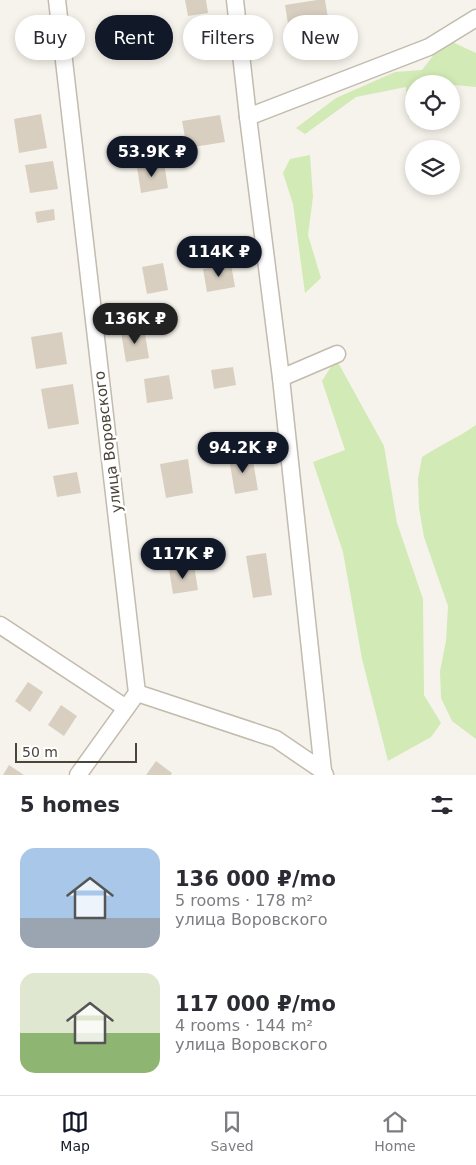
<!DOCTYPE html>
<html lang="en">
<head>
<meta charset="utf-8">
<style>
	:root { --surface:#fff; --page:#f7f7f7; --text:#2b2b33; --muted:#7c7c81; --line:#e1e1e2; --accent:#111827 }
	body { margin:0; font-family:"DejaVu Sans",sans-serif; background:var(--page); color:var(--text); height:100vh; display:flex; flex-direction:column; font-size:19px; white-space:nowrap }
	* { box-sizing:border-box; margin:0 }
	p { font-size:16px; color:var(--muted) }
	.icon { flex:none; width:28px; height:28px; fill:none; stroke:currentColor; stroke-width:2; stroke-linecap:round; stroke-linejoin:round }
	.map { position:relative; height:775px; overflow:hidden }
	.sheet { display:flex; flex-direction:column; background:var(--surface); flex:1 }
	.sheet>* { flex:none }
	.hud { position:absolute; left:15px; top:15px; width:446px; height:45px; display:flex; gap:10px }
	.tools { position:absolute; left:405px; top:75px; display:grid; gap:10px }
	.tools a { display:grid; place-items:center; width:55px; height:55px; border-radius:50%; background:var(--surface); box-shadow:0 2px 8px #0003; font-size:25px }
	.scale { position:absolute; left:15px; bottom:12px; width:122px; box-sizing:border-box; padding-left:5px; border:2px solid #4b4439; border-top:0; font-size:14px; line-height:18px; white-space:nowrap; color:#4b4439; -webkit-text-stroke:4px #fff; paint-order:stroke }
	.price { position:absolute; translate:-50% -42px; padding:0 11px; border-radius:18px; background:var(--accent); color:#fff; font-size:16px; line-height:32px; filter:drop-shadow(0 1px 2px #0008) }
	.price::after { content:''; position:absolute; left:50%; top:30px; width:15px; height:11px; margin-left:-8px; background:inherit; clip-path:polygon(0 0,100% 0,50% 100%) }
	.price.current { background:#222; color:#fff }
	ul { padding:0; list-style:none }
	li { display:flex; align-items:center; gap:15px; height:125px; padding:0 20px }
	li span { display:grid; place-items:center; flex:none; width:140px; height:100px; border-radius:15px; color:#555 }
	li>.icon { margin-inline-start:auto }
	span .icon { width:60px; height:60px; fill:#fffc; stroke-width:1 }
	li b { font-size:21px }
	h2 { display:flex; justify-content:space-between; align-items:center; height:60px; padding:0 20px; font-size:21px }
	.pill { padding:0 18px; border-radius:22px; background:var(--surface); box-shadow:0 2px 8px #0003; font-size:18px; line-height:45px }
	.pill.current { background:var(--accent); color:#fff }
	.menu { display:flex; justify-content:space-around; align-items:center; height:70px; border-top:1px solid var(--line); background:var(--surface); font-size:14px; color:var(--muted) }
	.menu a { display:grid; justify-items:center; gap:2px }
	.menu .current { color:var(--accent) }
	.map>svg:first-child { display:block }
	.green { fill:#d2eab5 }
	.building { fill:#d8cfc1 }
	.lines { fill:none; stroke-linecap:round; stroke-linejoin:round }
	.minor-casing { stroke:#c2bbae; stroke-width:19 }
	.minor { stroke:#fff; stroke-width:16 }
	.labels { text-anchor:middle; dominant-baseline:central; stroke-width:5; stroke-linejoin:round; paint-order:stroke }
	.street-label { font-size:15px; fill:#4b4439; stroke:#fff }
</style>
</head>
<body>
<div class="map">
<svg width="476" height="775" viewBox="0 0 476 775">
	<rect width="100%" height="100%" fill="#f6f3ec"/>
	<g class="green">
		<path d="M446,39l30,14v34l-22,-2 -3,6v-7h-37v33h-6l-2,-30 -50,10 -51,37 -9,-6 40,-30 59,-26 27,-2z"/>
		<path d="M310,155l3,42 -5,38 13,43 -16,15 -12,-89 -10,-31 7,-14z"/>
		<path d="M336,359l48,87 13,77 26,76 1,96 17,28 -10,14 -43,24 -26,-102 -19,-107 -30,-90 32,-12 -23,-69z"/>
		<path d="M476,425v314l-24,-18 -11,-23 -1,-27 6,-30 2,-35 -24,-69 -5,-29 -1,-29 4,-22c18,-12 37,-20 54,-32z"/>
	</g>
	<g class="building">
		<path d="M185,0h21l2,13 -20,3z"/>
		<path d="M317,0h8l4,24 -40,6 -4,-25z"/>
		<path d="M41,114l6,34 -28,5 -5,-34z"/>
		<path d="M220,115l5,27 -38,6 -5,-27z"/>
		<path d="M53,161l5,28 -28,4 -5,-28z"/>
		<path d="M164,163l4,25 -27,5 -4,-26z"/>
		<path d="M54,209l1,11 -18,3 -2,-11z"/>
		<path d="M163,263l5,27 -21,4 -5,-27z"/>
		<path d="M231,264l4,23 -28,5 -4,-23z"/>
		<path d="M144,328l5,30 -23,4 -5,-30z"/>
		<path d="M62,332l5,32 -31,5 -5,-32z"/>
		<path d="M233,367l3,18 -22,4 -3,-19z"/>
		<path d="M169,375l4,24 -26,4 -3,-24z"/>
		<path d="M73,384l6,40 -31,5 -7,-40z"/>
		<path d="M252,455l6,35 -23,4 -6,-36z"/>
		<path d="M188,459l5,34 -27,5 -6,-34z"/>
		<path d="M77,472l4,21 -24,4 -4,-21z"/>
		<path d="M266,553l6,42 -19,3 -7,-42z"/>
		<path d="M194,565l4,25 -25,4 -4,-25z"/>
		<path d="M28,682l15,10 -13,20 -15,-11z"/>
		<path d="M61,705l16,11 -13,20 -16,-11z"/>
		<path d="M156,761l16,12 -1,2h-25z"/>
		<path d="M9,765l15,10h-21z"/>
	</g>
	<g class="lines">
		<g class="minor-casing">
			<g id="minor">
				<path d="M57,0l80,693 -59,82"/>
				<path d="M235,0l13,117 33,261 42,393 2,4"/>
				<path d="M248,117l181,-70 47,-29"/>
				<path d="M281,378l56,-24"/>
				<path d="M0,625l126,83"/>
				<path d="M137,693l139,46 47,32"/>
			</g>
		</g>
		<use href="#minor" class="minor"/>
	</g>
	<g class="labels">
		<g class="street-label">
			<text transform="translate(108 442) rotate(-97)">улица Воровского</text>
		</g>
	</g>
</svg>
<div class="tools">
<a><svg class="icon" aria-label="locate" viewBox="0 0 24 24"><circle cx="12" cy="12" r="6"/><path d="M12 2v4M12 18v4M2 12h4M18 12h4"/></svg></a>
<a><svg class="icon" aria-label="layers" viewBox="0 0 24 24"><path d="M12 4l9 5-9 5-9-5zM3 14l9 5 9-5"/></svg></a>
</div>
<div class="scale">50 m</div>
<b class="price" style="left:152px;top:178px">53.9K ₽</b>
<b class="price" style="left:219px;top:278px">114K ₽</b>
<b class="price current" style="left:135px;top:345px">136K ₽</b>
<b class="price" style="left:243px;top:474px">94.2K ₽</b>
<b class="price" style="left:183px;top:580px">117K ₽</b>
<div class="hud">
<a class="pill">Buy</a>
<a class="pill current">Rent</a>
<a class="pill">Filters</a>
<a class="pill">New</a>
</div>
</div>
<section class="sheet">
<h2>5 homes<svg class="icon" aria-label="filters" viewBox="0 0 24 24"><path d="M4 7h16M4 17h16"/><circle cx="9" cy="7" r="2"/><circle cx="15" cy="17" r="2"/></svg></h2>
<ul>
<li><span style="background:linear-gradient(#a9c7e8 70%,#9aa5b1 0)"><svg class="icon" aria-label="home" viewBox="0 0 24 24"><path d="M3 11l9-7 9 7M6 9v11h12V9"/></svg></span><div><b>136 000 ₽/mo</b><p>5 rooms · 178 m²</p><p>улица Воровского</p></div></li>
<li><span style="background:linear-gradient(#dfe7d0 60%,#8fb573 0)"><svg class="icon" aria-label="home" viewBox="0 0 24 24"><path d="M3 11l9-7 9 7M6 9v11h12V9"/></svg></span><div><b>117 000 ₽/mo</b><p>4 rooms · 144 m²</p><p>улица Воровского</p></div></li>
</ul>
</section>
<nav class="menu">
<a class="current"><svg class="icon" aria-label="map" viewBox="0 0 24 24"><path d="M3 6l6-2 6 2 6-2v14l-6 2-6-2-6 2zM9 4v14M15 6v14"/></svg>Map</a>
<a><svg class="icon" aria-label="saved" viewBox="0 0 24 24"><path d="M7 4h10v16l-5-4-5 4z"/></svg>Saved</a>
<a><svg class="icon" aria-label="home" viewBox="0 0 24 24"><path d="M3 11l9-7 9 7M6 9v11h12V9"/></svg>Home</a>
</nav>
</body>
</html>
